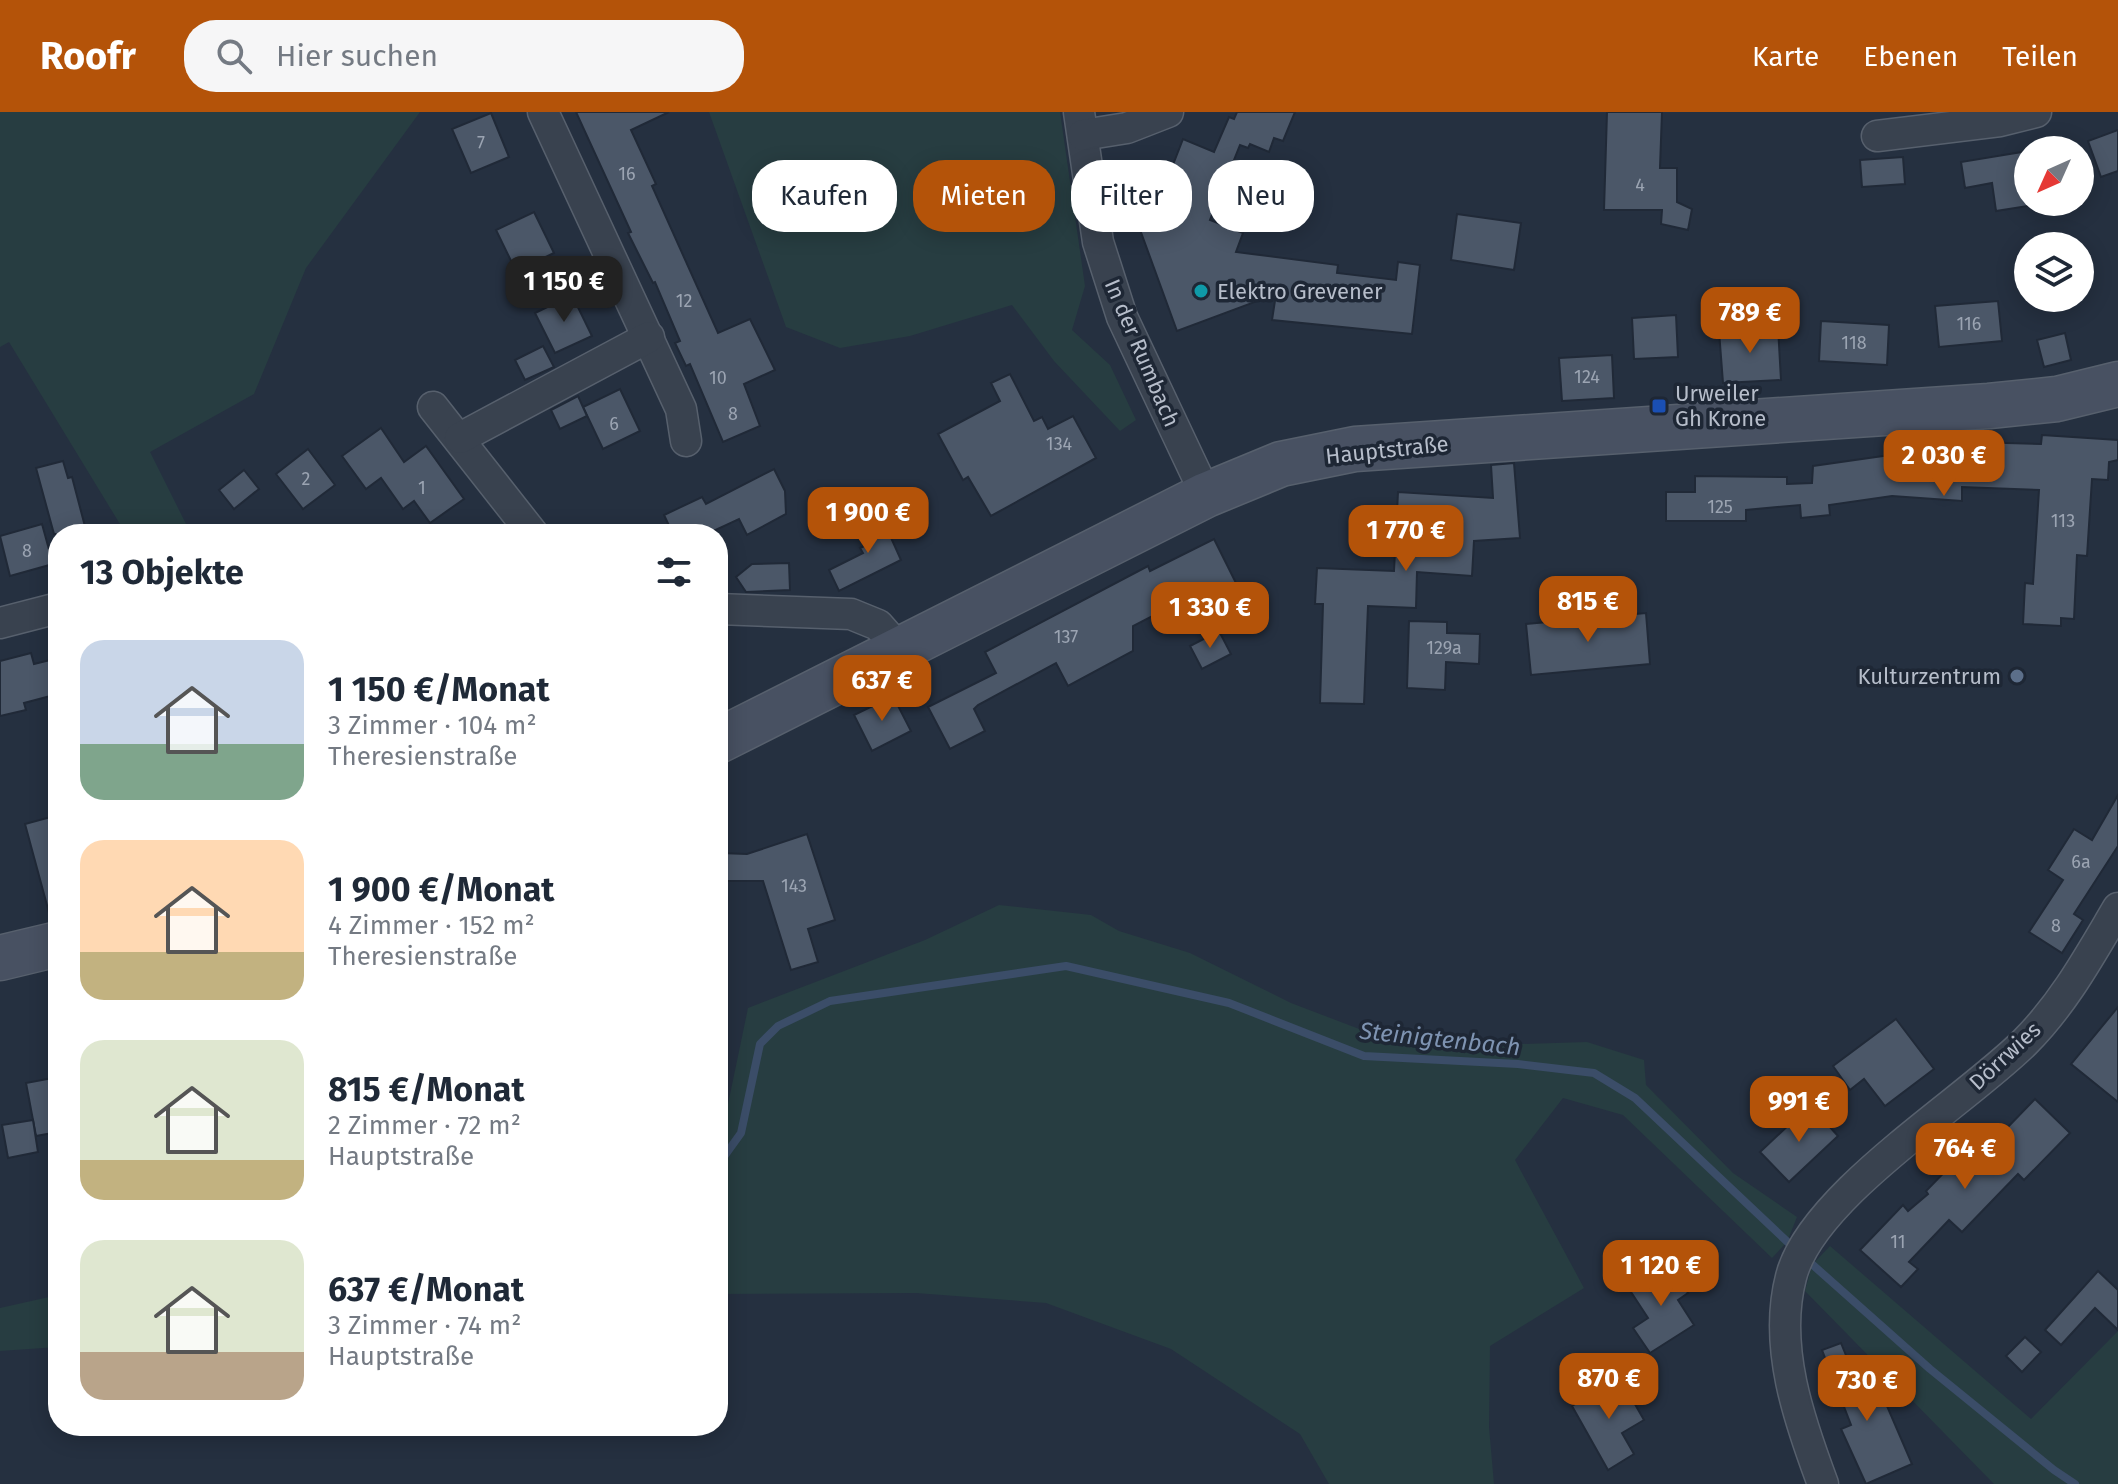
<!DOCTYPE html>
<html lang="de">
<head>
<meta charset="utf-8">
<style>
	:root { --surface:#fff; --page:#f6f6f7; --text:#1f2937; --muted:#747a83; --accent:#b45309 }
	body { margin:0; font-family:"Fira Sans",sans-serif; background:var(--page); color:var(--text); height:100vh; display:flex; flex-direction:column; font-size:30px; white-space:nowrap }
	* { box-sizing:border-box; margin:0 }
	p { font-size:26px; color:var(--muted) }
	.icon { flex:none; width:44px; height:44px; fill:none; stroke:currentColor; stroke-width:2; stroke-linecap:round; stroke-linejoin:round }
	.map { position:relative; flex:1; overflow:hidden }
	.details { position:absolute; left:48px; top:412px; width:680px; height:912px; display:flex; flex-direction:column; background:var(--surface); border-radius:32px; box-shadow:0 4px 20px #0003 }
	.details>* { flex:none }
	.hud { position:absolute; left:752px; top:48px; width:760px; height:72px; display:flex; gap:16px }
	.needle { width:52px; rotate:225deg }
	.fabs { position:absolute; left:2014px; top:24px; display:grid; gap:16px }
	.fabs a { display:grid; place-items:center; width:80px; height:80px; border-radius:50%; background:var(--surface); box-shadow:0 4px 20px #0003; font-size:40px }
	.price { position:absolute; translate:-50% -68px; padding:0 18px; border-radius:16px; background:var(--accent); color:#fff; font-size:26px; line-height:52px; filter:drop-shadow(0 2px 4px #0008) }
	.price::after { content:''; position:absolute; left:50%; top:48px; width:24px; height:18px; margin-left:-12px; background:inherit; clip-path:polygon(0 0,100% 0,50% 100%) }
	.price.active { background:#222; color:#fff }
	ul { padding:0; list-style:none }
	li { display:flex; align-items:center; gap:24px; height:200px; padding:0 32px }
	li span { display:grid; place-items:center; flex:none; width:224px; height:160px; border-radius:24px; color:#555 }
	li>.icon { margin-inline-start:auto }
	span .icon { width:96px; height:96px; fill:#fffc; stroke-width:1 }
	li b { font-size:34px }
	h2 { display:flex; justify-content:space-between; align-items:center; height:96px; padding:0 32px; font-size:34px }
	.tag { padding:0 28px; border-radius:32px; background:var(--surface); box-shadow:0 4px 20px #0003; font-size:28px; line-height:72px }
	.tag.active { background:var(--accent); color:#fff }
	header { display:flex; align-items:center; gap:48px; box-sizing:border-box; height:112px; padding:0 40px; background:var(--accent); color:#fff }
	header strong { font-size:38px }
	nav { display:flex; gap:44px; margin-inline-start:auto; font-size:28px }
	.search { width:560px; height:72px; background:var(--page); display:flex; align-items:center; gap:20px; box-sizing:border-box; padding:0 28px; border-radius:32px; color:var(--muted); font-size:30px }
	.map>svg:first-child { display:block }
	.green { fill:#273d41 }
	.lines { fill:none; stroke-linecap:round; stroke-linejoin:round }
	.stream { stroke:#3b4d68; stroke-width:8 }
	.building { fill:#4b5768; stroke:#202937; stroke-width:2 }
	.minor-casing { stroke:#57606d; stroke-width:33 }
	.secondary-casing { stroke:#57606d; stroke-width:47 }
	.minor { stroke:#39424f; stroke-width:30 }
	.secondary { stroke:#485162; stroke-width:44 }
	.culture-dot { fill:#0f9aa8; stroke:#1e2735; stroke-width:3 }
	.transit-dot { fill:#1a4fb4; stroke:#1e2735; stroke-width:3 }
	.service-dot { fill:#5c6f8a; stroke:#1e2735; stroke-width:3 }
	.labels { text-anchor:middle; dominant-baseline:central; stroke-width:7; stroke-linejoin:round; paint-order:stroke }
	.number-label { font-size:18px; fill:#9ba4b2 }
	.poi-label { font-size:22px; fill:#b6bdca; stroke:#1e2735; text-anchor:start }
	.street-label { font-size:22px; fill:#b6bdca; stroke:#1e2735 }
	.water-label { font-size:24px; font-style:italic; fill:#7e93b1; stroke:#1e2735 }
</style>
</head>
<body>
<header>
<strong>Roofr</strong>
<div class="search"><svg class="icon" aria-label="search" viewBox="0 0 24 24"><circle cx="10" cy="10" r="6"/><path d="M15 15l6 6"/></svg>Hier suchen</div>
<nav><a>Karte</a><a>Ebenen</a><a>Teilen</a></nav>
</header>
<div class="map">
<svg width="2118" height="1372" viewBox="0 0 2118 1372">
	<rect width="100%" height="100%" fill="#253040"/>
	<g class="green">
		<path d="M0,0h420l-114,156 -52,126 -104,58 41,82h-65l-117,-192 -9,5z"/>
		<path d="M709,0h351l25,174 -13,44 38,35 26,55 -16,11 -66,-70 -42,-56 -102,31 -70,12 -54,-21z"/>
		<path d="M999,793l92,10 28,16 71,22 101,50 84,32 112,10 100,-3 57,18 2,25 87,88 64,44 -10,25 -15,16 -149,-143 -60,-17 -48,62 69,128 -94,58 -1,81 5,57h-165l-29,-50 -129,-85 -125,-46 -130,-10 -198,1v-142l30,-144 177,-68z"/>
		<path d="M1830,1134l201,173 87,-88v153h-124l-189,-193 7,-26z"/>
		<path d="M58,1183v52l-58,4v-43z"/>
	</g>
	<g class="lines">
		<g class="stream">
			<path d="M718,1053l23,-32 19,-89 18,-18 52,-25 236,-35 163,37 135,53 154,8 76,9 41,25 160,151"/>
			<path d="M1805,1146l125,111 124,101 21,14"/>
		</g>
	</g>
	<g class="building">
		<path d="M576,0h93l-38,18 25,54 -4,2 66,147 32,-14 25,51 -31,14 16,42 -37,16 -33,-78 -4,2 -11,-23 5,-2 -25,-59 -2,1 -25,-50 3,-1z"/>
		<path d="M1237,0h58l-12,29 -9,-3 -5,14 -19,-8 -2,4 -8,-3 -30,75 33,13 -7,19 102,13 -1,8 59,7 2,-18 22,3 -8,69 -140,-14 4,-26 -99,37 -50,-137 12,-31 30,12 14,-36 31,13 15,-35 5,2z"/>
		<path d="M1607,0h55l-2,56h17v34l15,7 -4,21 -27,-6 1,-14h-58z"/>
		<path d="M491,1l18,44 -38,16 -19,-44z"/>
		<path d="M2118,18v41l-17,6 -13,-36z"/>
		<path d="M2028,39v55l-32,5 -4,-28 -27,5 -4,-26z"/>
		<path d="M1903,45l2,27 -43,3 -2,-27z"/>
		<path d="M534,100l20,41 -38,18 -20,-41z"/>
		<path d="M1457,102l64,9 -7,47 -63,-10z"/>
		<path d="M572,183l20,41 -37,17 -20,-40z"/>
		<path d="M1998,189l4,40 -63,6 -4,-41z"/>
		<path d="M1676,203l2,42 -44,2 -2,-41z"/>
		<path d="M1821,209l68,4 -2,40 -68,-4z"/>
		<path d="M1778,215l3,53 -58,3 -4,-52z"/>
		<path d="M2065,221l6,27 -27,7 -7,-27z"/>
		<path d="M543,234l11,21 -29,13 -10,-20z"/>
		<path d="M1612,243l2,43 -52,3 -3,-43z"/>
		<path d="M1010,262l24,47 8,-4 6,12 25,-13 23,42 -105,58 -23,-39 -5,3 -25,-46 62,-33 -9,-18z"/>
		<path d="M620,277l20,42 -37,18 -20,-42z"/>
		<path d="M578,284l9,20 -27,13 -9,-19z"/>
		<path d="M381,316l23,34 22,-16 38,53 -34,24 -16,-22 -11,8 -22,-31 -15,11 -24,-33z"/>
		<path d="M2042,323l76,5v20l-9,2 -1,18 -16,-1 -5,77 -10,-1 -3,64 -13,-1v8l-38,-2 2,-41 8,1 6,-94 -77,-3v14l-70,-5 -63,9 1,10 -29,3 -1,-13 -54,5v11h-80v-29h29v-16l92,1v7l25,-1 1,-17 120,-17v-8l108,3z"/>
		<path d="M308,337l27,36 -32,24 -27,-35z"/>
		<path d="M63,349l5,17 4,-1 15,57h-33l-18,-66z"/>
		<path d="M1514,351l6,75 -46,3 -2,35 -55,-4 -1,36 -48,-2 -4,98 -44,-1 3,-99h-8l2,-36 77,3 4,-79 95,6 -2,-33z"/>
		<path d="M774,357l11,22 1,23 -39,21 -8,-16 -32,15h-34l-9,-19 38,-18 4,7z"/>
		<path d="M244,358l15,19 -25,20 -15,-19z"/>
		<path d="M880,401l21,47 -62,31 -10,-21 34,-17 -3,-5 9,-4 -11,-22z"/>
		<path d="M42,412l11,40 -43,12 -10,-40z"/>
		<path d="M1214,427l27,54 -43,22 -9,-18 -56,29v25l-65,35 -12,-23 -78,42 -4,4 11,22 -35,18 -22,-42 68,-34 -11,-21 163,-86 2,5z"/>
		<path d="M789,451l1,27 -44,2 -10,-15 16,-13z"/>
		<path d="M1646,501l4,51 -119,11 -5,-51z"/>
		<path d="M1409,509l38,1v11l33,1 -1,30 -33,-2 -1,28 -38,-2z"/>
		<path d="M1219,519l12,23 -29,15 -12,-23z"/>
		<path d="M31,541l3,11 24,-6v36l-34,9 2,7 -26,6v-55z"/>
		<path d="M893,584l18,35 -39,20 -18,-36z"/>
		<path d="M2118,683v51l-44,68 9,6 -21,33 -33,-21 34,-52 -15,-10 26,-41 18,11z"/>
		<path d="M58,703v104l-7,1 -26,-96z"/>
		<path d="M807,722l28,86 -27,9 10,33 -27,8 -28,-89h-43v-28l27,1z"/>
		<path d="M2118,895v95l-47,-38z"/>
		<path d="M1896,907l38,50 -49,37 -21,-27 -14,11 -17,-24z"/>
		<path d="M58,965v55l-22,4 -10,-53z"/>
		<path d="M2035,987l35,34 -46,47 -6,-6 -56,58 -13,-12 -40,42 9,7 -17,18 -41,-37 43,-45 5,6 20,-17 -2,-3 38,-39 10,10z"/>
		<path d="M1810,993l28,31 -49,46 -29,-30z"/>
		<path d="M33,1008l5,32 -30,6 -6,-33z"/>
		<path d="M1669,1151l19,30 -10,7 16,25 -44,28 -17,-25 15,-10 -19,-29z"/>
		<path d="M2098,1159l20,19v40l-23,-22 -34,37 -16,-15z"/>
		<path d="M2025,1225l16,15 -19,20 -16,-16z"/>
		<path d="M1841,1231l23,57 17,-8 31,72 -46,20 -25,-55 10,-4 -29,-75z"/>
		<path d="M1620,1266l24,42 -22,13 12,21 -26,16 -36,-64z"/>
	</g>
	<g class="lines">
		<g class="minor-casing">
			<g id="minor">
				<path d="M543,0l138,297 5,32"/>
				<path d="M1079,0l19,130 24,75 84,178"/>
				<path d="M1083,23l44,-7 41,-16"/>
				<path d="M1877,24l123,-15 36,-9"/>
				<path d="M433,295l100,127"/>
				<path d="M460,326l189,-101"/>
				<path d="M718,497l133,5 27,11 22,25"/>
				<path d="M0,511l58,-15"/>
				<path d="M1823,1372c-24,-64 -50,-138 -32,-207 20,-81 174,-175 234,-235 39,-39 65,-87 93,-134"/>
			</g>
		</g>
		<g class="secondary-casing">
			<g id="secondary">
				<path d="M718,629l488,-246 75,-31 74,-15 634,-43 68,-7 61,-15"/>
				<path d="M0,846l58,-14"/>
			</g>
		</g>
		<use href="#minor" class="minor"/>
		<use href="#secondary" class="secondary"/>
	</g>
	<circle class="culture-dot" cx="1201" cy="179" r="8"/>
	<rect class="transit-dot" x="1651" y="286" width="16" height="16" rx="4"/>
	<circle class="service-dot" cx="2017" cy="564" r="8"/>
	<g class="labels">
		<g class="number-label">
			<text x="481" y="31">7</text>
			<text x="627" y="62">16</text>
			<text x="1640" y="73">4</text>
			<text x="684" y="189">12</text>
			<text x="1969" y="212">116</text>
			<text x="1854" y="231">118</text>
			<text x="1587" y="265">124</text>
			<text x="718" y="266">10</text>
			<text x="733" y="302">8</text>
			<text x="614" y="312">6</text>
			<text x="1059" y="332">134</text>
			<text x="306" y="367">2</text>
			<text x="422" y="376">1</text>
			<text x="1720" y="395">125</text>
			<text x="2063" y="409">113</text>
			<text x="27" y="439">8</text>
			<text x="1066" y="525">137</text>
			<text x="1444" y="536">129a</text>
			<text x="2081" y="750">6a</text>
			<text x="794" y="774">143</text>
			<text x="2056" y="814">8</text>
			<text x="1898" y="1130">11</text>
		</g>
		<g class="poi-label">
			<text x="1217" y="179">Elektro Grevener</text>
			<text x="1675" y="281">Urweiler<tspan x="1675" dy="25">Gh Krone</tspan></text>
			<text x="2001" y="564" text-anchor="end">Kulturzentrum</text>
		</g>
		<g class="street-label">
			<text transform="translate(1142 241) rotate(67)">In der Rumbach</text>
			<text transform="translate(1387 338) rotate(-6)">Hauptstraße</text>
			<text transform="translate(2005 944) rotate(-43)">Dörrwies</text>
		</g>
		<g class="water-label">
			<text transform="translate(1440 927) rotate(6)">Steinigtenbach</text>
		</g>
	</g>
</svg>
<div class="fabs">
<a><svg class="needle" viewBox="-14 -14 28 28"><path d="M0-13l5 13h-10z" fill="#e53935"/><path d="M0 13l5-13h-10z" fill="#747a83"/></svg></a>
<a><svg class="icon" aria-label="layers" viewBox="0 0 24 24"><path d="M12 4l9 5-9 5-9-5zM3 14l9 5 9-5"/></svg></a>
</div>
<b class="price active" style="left:564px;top:212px">1 150 €</b>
<b class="price" style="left:1750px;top:243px">789 €</b>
<b class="price" style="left:1944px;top:386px">2 030 €</b>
<b class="price" style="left:868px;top:443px">1 900 €</b>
<b class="price" style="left:1406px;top:461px">1 770 €</b>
<b class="price" style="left:1588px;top:532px">815 €</b>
<b class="price" style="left:1210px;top:538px">1 330 €</b>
<b class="price" style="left:882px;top:611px">637 €</b>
<b class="price" style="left:1799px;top:1032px">991 €</b>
<b class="price" style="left:1965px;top:1079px">764 €</b>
<b class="price" style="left:1661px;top:1196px">1 120 €</b>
<b class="price" style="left:1609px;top:1309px">870 €</b>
<b class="price" style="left:1867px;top:1311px">730 €</b>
<div class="hud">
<a class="tag">Kaufen</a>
<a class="tag active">Mieten</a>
<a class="tag">Filter</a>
<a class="tag">Neu</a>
</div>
<section class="details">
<h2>13 Objekte<svg class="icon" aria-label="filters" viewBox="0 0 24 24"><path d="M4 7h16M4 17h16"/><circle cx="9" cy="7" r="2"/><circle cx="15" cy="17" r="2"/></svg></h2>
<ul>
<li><span style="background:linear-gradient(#c9d6e8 65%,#7fa58c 0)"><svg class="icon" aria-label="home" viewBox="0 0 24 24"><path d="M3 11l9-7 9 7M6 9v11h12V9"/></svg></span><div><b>1 150 €/Monat</b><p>3 Zimmer · 104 m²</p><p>Theresienstraße</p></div></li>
<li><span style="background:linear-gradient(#ffd9b3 70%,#c2b280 0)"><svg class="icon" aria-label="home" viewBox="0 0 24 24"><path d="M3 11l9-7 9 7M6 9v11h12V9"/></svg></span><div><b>1 900 €/Monat</b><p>4 Zimmer · 152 m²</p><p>Theresienstraße</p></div></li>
<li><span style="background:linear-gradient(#dfe7d0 75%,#c2b280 0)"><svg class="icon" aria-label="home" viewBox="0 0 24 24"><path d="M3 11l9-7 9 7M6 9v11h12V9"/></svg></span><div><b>815 €/Monat</b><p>2 Zimmer · 72 m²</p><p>Hauptstraße</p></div></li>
<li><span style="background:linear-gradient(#dfe7d0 70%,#b9a48a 0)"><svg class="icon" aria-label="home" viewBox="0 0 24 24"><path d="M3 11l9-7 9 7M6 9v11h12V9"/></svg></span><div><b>637 €/Monat</b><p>3 Zimmer · 74 m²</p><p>Hauptstraße</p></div></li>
</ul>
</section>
</div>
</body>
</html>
